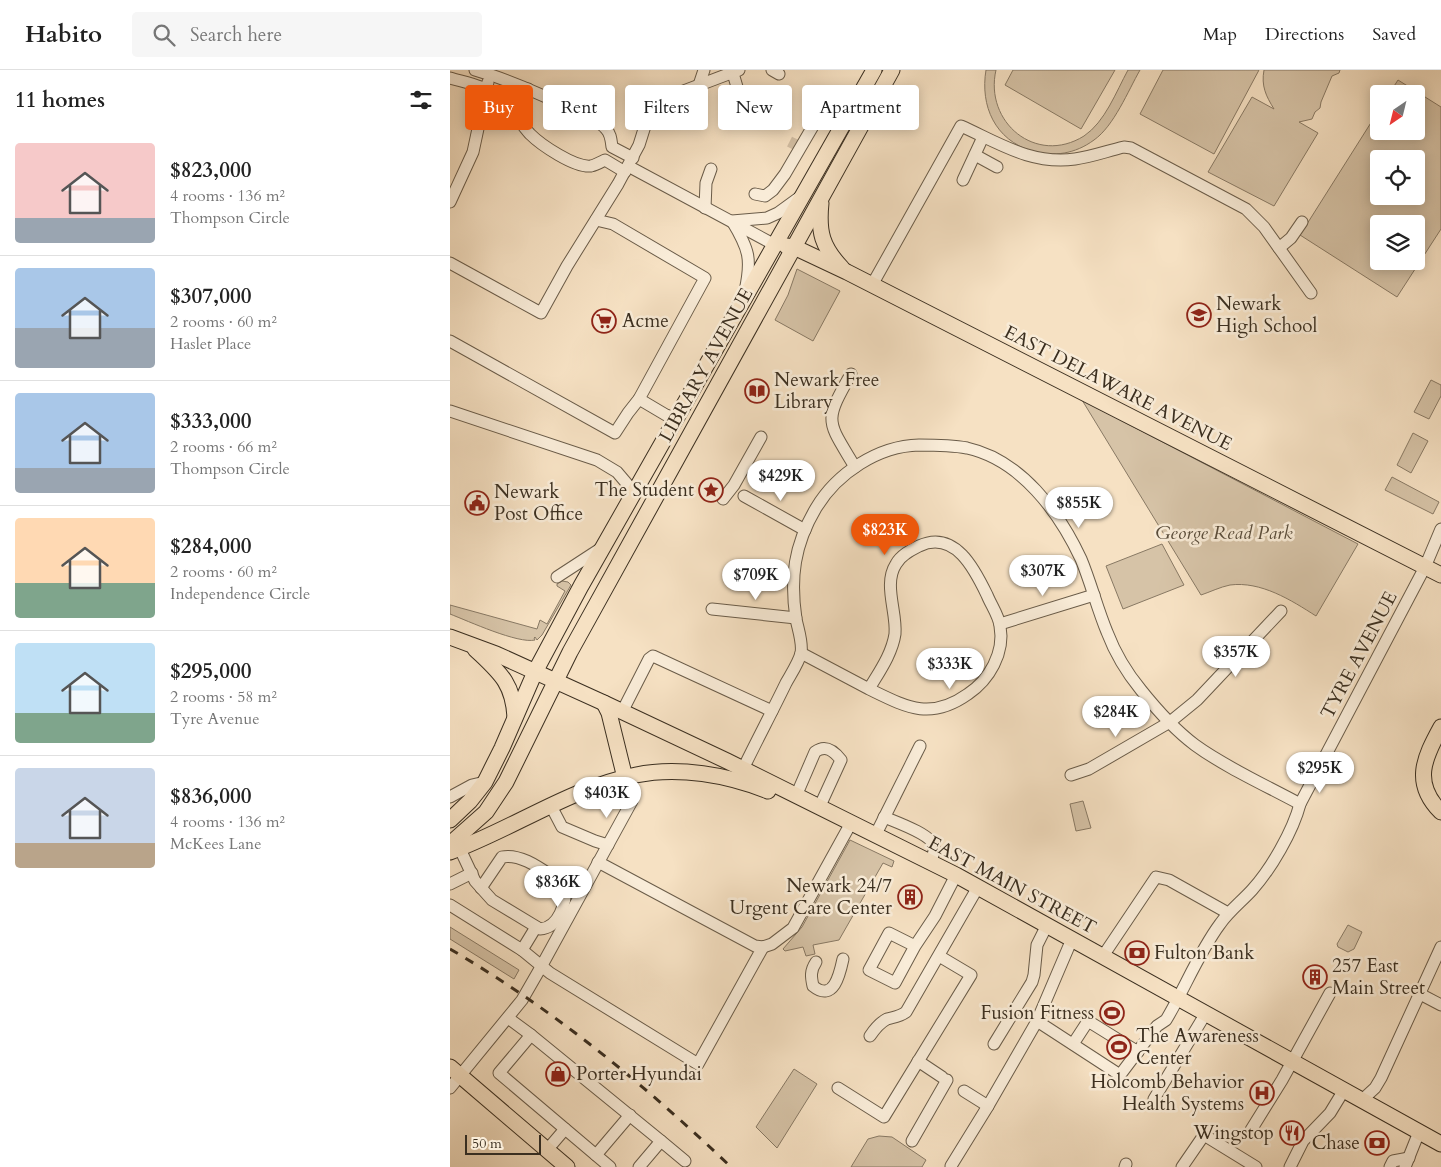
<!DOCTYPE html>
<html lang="en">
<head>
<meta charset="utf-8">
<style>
	:root { --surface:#fff; --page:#f6f6f6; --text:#222; --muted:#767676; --line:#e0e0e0; --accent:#ea580c }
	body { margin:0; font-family:Cardo,serif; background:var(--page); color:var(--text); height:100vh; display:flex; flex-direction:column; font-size:19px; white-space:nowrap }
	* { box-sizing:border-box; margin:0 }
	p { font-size:16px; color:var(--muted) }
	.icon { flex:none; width:28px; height:28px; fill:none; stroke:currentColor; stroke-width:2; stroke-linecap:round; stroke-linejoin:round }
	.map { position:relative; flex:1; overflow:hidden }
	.panel { display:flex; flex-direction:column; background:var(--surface); width:450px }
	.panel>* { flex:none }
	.guide { position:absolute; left:15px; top:15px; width:475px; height:45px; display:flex; gap:10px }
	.needle { width:32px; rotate:215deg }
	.buttons { position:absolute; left:920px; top:15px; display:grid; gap:10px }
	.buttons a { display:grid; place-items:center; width:55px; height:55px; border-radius:5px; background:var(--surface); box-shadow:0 2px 12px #0003; font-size:25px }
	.scale { position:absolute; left:15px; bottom:12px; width:76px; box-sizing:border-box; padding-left:5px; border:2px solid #3b2f20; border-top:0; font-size:14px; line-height:18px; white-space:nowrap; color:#3b2f20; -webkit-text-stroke:4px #f9ecd8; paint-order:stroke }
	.price { position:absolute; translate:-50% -42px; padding:0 11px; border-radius:18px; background:#fff; color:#222; font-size:16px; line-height:32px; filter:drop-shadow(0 1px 2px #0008) }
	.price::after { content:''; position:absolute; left:50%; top:30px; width:15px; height:11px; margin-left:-8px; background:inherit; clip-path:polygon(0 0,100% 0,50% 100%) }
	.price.selected { background:var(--accent); color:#fff }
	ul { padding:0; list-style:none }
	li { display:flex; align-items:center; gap:15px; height:125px; padding:0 15px }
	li+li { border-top:1px solid var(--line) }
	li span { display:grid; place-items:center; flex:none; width:140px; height:100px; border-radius:5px; color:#555 }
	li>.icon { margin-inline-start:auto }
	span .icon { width:60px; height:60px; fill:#fffc; stroke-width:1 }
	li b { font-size:21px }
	h2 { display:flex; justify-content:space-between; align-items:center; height:60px; padding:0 15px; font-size:21px }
	.chip { padding:0 18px; border-radius:5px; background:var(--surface); box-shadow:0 2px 12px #0003; font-size:18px; line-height:45px }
	.chip.selected { background:var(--accent); color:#fff }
	header { display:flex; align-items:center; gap:30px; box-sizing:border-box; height:70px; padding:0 25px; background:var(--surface); border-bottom:1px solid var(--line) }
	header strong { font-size:24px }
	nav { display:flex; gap:28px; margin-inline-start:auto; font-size:18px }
	.search { width:350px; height:45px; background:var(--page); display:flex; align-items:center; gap:12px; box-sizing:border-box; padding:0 18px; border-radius:5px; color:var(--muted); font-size:19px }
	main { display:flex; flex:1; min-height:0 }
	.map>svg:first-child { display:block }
	.green { fill:#d6c3a7; stroke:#887964; fill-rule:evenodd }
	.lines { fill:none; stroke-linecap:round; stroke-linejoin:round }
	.minor-tunnel { stroke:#d1bda2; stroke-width:11; stroke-dasharray:11 5.5; stroke-linecap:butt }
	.minor-casing { stroke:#6a5c49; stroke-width:13 }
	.major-casing { stroke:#3b2f20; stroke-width:17 }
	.minor { stroke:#f9ecd8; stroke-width:11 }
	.major { stroke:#f6e1c3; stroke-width:15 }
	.rail { stroke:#3b2f20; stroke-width:3; stroke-dasharray:9 9; stroke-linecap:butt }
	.labels { text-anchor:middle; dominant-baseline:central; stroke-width:5; stroke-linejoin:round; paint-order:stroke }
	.poi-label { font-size:19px; fill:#3b2f20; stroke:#f9ecd8; text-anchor:start }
	.street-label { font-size:19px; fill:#3b2f20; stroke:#f9ecd8 }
	.park-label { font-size:19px; font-style:italic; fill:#5a4d3b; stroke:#f9ecd8 }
</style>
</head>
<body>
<header>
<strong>Habito</strong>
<div class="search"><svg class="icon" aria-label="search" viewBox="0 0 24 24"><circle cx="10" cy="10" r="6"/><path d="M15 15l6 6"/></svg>Search here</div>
<nav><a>Map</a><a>Directions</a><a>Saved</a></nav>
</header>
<main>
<section class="panel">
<h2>11 homes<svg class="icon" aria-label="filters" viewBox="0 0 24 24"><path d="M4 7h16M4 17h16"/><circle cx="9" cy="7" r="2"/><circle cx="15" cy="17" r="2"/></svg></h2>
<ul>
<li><span style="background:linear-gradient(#f6c9c9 75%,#9aa5b1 0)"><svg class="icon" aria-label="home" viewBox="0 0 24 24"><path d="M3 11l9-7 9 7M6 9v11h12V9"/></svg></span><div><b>$823,000</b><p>4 rooms · 136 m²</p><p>Thompson Circle</p></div></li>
<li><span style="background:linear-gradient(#a9c7e8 60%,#9aa5b1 0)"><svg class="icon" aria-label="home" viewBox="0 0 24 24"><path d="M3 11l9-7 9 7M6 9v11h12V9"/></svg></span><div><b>$307,000</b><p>2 rooms · 60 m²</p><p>Haslet Place</p></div></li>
<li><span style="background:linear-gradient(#a9c7e8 75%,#9aa5b1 0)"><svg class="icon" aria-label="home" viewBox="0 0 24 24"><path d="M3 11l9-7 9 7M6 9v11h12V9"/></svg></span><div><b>$333,000</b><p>2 rooms · 66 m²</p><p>Thompson Circle</p></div></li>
<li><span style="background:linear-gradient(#ffd9b3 65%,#7fa58c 0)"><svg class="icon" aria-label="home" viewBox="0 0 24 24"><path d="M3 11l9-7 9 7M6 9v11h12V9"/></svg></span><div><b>$284,000</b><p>2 rooms · 60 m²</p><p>Independence Circle</p></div></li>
<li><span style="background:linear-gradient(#bfe0f5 70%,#7fa58c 0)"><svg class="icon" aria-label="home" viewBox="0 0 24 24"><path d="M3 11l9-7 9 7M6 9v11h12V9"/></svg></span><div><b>$295,000</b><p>2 rooms · 58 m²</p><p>Tyre Avenue</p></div></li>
<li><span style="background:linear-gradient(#c9d6e8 75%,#b9a48a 0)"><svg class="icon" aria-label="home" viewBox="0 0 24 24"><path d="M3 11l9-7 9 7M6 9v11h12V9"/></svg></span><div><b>$836,000</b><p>4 rooms · 136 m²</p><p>McKees Lane</p></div></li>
</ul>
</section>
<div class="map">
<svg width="991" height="1097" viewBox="0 0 991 1097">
	<rect width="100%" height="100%" fill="#f6e1c3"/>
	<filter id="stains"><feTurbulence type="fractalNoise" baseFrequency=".004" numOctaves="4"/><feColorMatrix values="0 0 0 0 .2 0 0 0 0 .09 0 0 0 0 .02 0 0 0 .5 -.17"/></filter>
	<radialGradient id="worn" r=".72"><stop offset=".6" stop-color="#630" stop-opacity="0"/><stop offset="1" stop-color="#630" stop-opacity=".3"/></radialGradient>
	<g class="green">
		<path d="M536,0h10c-12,52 40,96 88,66 21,-14 32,-44 44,-66h12c-12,21 -26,56 -46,70 -19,14 -40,17 -62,11 -37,-11 -52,-45 -46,-81z"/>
		<path d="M563,0h102l-34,59 -76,-44z"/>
		<path d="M713,0h96l-45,84 -74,-40z"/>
		<path d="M814,0h76l-1,3 -7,3 -11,26 -1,6 -5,4 -3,7 -13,3 19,11 -44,73 -66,-34 44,-75 22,12c-8,-13 -13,-23 -10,-39z"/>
		<path d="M948,10l43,27v122l-44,68 -97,-62 79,-125v21h37v-37h-27zM929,89h37v37h-37zM929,154h37v37h-37z"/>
		<path d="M347,199l43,22 -27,50 -38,-21 13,-25z"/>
		<path d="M981,310l10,5v11l-12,23 -15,-7z"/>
		<path d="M632,330l276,144 -42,72c-25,-16 -55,-35 -86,-31 -10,2 -20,7 -29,10z"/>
		<path d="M963,363l15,8 -17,32 -14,-8z"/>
		<path d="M942,407l47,25 -6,12 -48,-24z"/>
		<path d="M712,474l22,41 -61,24 -17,-43z"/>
		<path d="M112,511l6,1 3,3 -29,50 -5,5 -2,-3 -1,1 1,2c-17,4 -67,-19 -85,-26v-9l87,24 3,-9 7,4 18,-33 -8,-5v-2z"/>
		<path d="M633,731l8,27 -15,3 -6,-27z"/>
		<path d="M400,770l44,21 -2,6 -9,-4 -44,77 -26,5 2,9 -9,2 -3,-9 -18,4 -2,-2 19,-22z"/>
		<path d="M898,855l14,7 -8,17 -6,3 -10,-5 -1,-3z"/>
		<path d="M0,857l69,43 -5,9 -64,-40z"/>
		<path d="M344,999l23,15 -40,64 -21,-21z"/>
		<path d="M429,1066l13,1 34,23 -4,7h-71l17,-28z"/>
	</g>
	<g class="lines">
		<path class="minor-tunnel" d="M342,79l5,-10"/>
		<g class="minor-casing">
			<g id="minor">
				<path d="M25,0c38,11 73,27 108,45 7,4 18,7 23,14 5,5 5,11 6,18l21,11"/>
				<path d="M282,0l8,27"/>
				<path d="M322,0l7,4"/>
				<path d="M0,8c17,5 36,8 50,20 12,10 19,24 30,36 11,11 45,34 61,32 5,-1 10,-4 14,-6l20,12"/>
				<path d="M249,15l5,-15"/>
				<path d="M61,39l7,-15 10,-5"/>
				<path d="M525,85l22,12"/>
				<path d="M178,96l147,79"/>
				<path d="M513,110l20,-43"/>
				<path d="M305,124l10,2 8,-6 12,-16 38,-65v-6l-3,-6"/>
				<path d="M0,132l23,-50 15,-70"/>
				<path d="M255,138l1,-25 5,-14"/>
				<path d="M829,178l12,-10 11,-16"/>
				<path d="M0,193l91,50 26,-47 51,-82 21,-39 6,-19 11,-19 17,-12 66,-25"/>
				<path d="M422,215l89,-159c38,17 70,39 114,33 16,-2 32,-8 49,-12l7,1 115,61 18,18 47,66"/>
				<path d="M295,221c7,-32 4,-42 -13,-70l35,-3 11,-5 22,-16"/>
				<path d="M0,271l165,92 13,-20 11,-14 66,-121 -92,-54 -17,-4"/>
				<path d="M401,304c-28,49 -24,46 4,93"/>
				<path d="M189,329l27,16 10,3"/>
				<path d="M0,341l147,49 20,12 17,20"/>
				<path d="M294,426l61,34"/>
				<path d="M273,429l11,-14 27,-48"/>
				<path d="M107,507l46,-30"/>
				<path d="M262,539l84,9"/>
				<path d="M550,554l94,-29"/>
				<path d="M351,583l68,36c10,-17 23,-35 26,-55 2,-22 -12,-50 1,-70 5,-9 15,-14 23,-18 36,-17 56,24 68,49 4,10 12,21 13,31 5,27 -11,54 -32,68 -38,27 -62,13 -99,-5"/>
				<path d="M172,642l27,-53 4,-3 119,55"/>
				<path d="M293,699c14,-29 29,-57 43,-86 5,-9 13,-21 15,-30 2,-10 -3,-24 -5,-34 -6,-41 -2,-74 20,-111 21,-35 62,-62 103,-63 16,0 32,0 48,3 54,12 92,64 114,111 10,24 16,49 26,73 8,21 20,41 34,58 16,20 34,40 54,55 30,22 72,41 105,59"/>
				<path d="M621,705l18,-6 81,-47 27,-22 84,-89"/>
				<path d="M346,726l19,-44c11,-8 19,-1 26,8l-22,48"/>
				<path d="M0,727l22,-12 13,-3"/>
				<path d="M101,736l11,21 33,14 13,4"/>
				<path d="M434,747c12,5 49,18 50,30 1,6 -2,11 -4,15"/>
				<path d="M425,766l45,-90"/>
				<path d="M10,779l15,32 17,19 48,29c19,-1 26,-26 26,-43"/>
				<path d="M148,792l157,84 8,1 9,-3 21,-16 58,-105"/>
				<path d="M0,814l22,-11"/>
				<path d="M31,818l21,-31c24,-5 50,22 71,32"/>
				<path d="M0,835l72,45 14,-23"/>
				<path d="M465,876l-26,-13 -20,37 26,13 20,-37 20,-30 21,-41"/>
				<path d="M72,880l28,23 148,91 65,-117"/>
				<path d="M653,886l53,-79 13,3 59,33"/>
				<path d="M366,892c-6,9 -5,15 -3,24 21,17 27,-13 30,-27"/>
				<path d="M970,924l21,11"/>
				<path d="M58,948l23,17 -32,38 111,94"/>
				<path d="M587,951l83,54 37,-49 9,-6c18,-30 33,-68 54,-96 9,-13 21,-22 32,-34 19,-21 41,-59 48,-86l125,-237 16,-38"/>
				<path d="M81,965l130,106"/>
				<path d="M420,966c4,-6 9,-13 17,-17 7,-2 12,-2 19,-7l72,-125"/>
				<path d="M544,974l38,-62 2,-7 3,-30 10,-20"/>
				<path d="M623,974l15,-23 50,31"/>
				<path d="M468,991l24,16"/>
				<path d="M0,1018l72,-88 19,-33 91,-166 -7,-23"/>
				<path d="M388,1018l46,29 87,-142 -32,-19"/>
				<path d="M514,1021l24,15"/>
				<path d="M704,1029l52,-86"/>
				<path d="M912,1030l13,-12 6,-10 60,-131"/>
				<path d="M801,1060l31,-50 48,-87"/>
				<path d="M462,1071l35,-61"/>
				<path d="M97,1080l18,-21"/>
				<path d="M146,1085l34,-40"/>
				<path d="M501,1096l37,-60 49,-85 35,-82"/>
				<path d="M189,1097l22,-26 24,20"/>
				<path d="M675,1097l1,-3"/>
				<path d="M732,1097l22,-32 52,32"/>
				<path d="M840,1097l13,-26 27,-28 14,-23"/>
				<path d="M940,1097l3,-6 16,-3"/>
				<path d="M955,1097l14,-35"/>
			</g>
		</g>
		<g class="major-casing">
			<g id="major">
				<path d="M371,133c-3,29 1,44 21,65"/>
				<path d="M336,176l8,1 53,25 594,303"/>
				<path d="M0,567l46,17 108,49 123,58 229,114 485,269"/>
				<path d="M25,579c24,23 38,33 40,68"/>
				<path d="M154,633l5,10 16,65"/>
				<path d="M991,657c-17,31 -29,56 0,85"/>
				<path d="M0,750l20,-19 15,-19 17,-34 33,-76 46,-86 293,-516"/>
				<path d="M0,774l36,-32 20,-30 64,-130 322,-582"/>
				<path d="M0,782c63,-23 120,-64 186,-77 42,-9 92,0 132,16"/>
				<path d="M0,997l117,100"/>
			</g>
		</g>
		<use href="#minor" class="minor"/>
		<use href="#major" class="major"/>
		<path class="rail" d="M0,879c103,60 195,136 281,218"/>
	</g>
	<defs>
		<g id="school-ring" transform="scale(1.25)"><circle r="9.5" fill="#f9ecd8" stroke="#8f2418" stroke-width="1.5"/><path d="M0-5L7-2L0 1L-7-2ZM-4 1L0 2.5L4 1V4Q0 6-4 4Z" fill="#8f2418"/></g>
		<g id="supermarket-ring" transform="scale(1.25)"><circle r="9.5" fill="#f9ecd8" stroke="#8f2418" stroke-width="1.5"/><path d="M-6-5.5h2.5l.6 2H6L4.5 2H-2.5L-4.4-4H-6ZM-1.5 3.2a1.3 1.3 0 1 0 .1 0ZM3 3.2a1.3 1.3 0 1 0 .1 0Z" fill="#8f2418"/></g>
		<g id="library-ring" transform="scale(1.25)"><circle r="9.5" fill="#f9ecd8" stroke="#8f2418" stroke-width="1.5"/><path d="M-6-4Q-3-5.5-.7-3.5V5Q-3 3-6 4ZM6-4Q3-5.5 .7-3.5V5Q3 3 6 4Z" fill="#8f2418"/></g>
		<g id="sight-ring" transform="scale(1.25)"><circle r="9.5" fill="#f9ecd8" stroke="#8f2418" stroke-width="1.5"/><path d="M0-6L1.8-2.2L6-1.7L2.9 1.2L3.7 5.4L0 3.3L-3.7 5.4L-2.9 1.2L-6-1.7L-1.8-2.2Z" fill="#8f2418"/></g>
		<g id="civic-ring" transform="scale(1.25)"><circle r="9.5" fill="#f9ecd8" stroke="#8f2418" stroke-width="1.5"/><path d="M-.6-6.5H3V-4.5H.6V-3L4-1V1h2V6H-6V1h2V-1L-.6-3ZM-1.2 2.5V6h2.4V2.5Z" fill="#8f2418"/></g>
		<g id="building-ring" transform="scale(1.25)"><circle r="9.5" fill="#f9ecd8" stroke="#8f2418" stroke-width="1.5"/><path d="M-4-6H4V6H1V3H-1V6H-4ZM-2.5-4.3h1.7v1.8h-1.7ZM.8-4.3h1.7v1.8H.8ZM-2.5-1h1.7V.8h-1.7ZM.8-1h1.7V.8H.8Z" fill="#8f2418"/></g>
		<g id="bank-ring" transform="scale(1.25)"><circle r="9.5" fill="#f9ecd8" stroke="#8f2418" stroke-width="1.5"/><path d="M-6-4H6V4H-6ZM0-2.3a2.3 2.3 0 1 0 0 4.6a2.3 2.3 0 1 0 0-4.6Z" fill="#8f2418"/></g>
		<g id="stadium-ring" transform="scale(1.25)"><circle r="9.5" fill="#f9ecd8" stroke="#8f2418" stroke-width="1.5"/><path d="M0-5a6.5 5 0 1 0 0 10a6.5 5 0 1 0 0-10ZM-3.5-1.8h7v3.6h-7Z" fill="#8f2418"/></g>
		<g id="shop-ring" transform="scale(1.25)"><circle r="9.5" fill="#f9ecd8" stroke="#8f2418" stroke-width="1.5"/><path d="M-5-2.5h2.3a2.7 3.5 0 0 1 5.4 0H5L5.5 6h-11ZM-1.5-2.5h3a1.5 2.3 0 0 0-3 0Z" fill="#8f2418"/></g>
		<g id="hospital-ring" transform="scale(1.25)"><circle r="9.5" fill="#f9ecd8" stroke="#8f2418" stroke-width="1.5"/><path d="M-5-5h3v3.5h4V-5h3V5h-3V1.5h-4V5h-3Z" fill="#8f2418"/></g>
		<g id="restaurant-ring" transform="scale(1.25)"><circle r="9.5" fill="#f9ecd8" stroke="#8f2418" stroke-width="1.5"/><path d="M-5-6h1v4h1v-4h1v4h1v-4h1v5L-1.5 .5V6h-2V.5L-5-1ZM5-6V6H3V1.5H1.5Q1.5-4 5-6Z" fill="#8f2418"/></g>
	</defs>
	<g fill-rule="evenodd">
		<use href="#school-ring" x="749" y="245"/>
		<use href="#supermarket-ring" x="154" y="251"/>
		<use href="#library-ring" x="307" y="321"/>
		<use href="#sight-ring" x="261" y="420"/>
		<use href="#civic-ring" x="27" y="433"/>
		<use href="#building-ring" x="460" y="827"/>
		<use href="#bank-ring" x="687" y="883"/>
		<use href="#building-ring" x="865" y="907"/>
		<use href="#stadium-ring" x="662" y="943"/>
		<use href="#stadium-ring" x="669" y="977"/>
		<use href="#shop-ring" x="108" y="1004"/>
		<use href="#hospital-ring" x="812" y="1023"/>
		<use href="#restaurant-ring" x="842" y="1063"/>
		<use href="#bank-ring" x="927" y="1073"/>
	</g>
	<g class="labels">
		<g class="poi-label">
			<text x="766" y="234">Newark<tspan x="766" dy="22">High School</tspan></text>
			<text x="172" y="251">Acme</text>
			<text x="324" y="310">Newark Free<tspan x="324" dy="22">Library</tspan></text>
			<text x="244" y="420" text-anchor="end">The Student</text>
			<text x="44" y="422">Newark<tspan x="44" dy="22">Post Office</tspan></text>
			<text x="442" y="816" text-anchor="end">Newark 24/7<tspan x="442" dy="22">Urgent Care Center</tspan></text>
			<text x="704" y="883">Fulton Bank</text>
			<text x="882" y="896">257 East<tspan x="882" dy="22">Main Street</tspan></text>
			<text x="644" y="943" text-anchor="end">Fusion Fitness</text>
			<text x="686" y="966">The Awareness<tspan x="686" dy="22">Center</tspan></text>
			<text x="126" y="1004">Porter Hyundai</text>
			<text x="794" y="1012" text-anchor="end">Holcomb Behavior<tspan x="794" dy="22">Health Systems</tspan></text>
			<text x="824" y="1063" text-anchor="end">Wingstop</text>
			<text x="910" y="1073" text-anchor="end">Chase</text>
		</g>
		<g class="street-label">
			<text transform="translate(256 295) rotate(-61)">LIBRARY AVENUE</text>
			<text transform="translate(668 318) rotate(27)">EAST DELAWARE AVENUE</text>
			<text transform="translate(909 585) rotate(-62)">TYRE AVENUE</text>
			<text transform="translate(562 815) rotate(28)">EAST MAIN STREET</text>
		</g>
		<g class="park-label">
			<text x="774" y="463">George Read Park</text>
		</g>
	</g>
	<rect width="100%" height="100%" filter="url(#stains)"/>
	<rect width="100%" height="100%" fill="url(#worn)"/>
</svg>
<div class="buttons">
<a><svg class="needle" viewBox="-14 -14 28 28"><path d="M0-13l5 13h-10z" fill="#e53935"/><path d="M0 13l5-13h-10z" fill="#767676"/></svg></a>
<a><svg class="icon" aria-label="locate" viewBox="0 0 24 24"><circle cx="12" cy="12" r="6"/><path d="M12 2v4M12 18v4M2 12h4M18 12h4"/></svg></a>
<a><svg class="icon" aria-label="layers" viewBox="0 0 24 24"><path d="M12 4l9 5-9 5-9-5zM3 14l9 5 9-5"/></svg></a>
</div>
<div class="scale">50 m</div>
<b class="price" style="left:331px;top:432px">$429K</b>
<b class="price" style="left:629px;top:459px">$855K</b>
<b class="price selected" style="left:435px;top:486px">$823K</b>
<b class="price" style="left:593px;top:527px">$307K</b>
<b class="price" style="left:306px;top:531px">$709K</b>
<b class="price" style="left:786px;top:608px">$357K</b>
<b class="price" style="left:500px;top:620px">$333K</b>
<b class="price" style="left:666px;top:668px">$284K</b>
<b class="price" style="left:870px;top:724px">$295K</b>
<b class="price" style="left:157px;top:749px">$403K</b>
<b class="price" style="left:108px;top:838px">$836K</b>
<div class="guide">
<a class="chip selected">Buy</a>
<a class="chip">Rent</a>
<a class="chip">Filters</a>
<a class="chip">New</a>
<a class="chip">Apartment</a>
</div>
</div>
</main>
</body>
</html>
